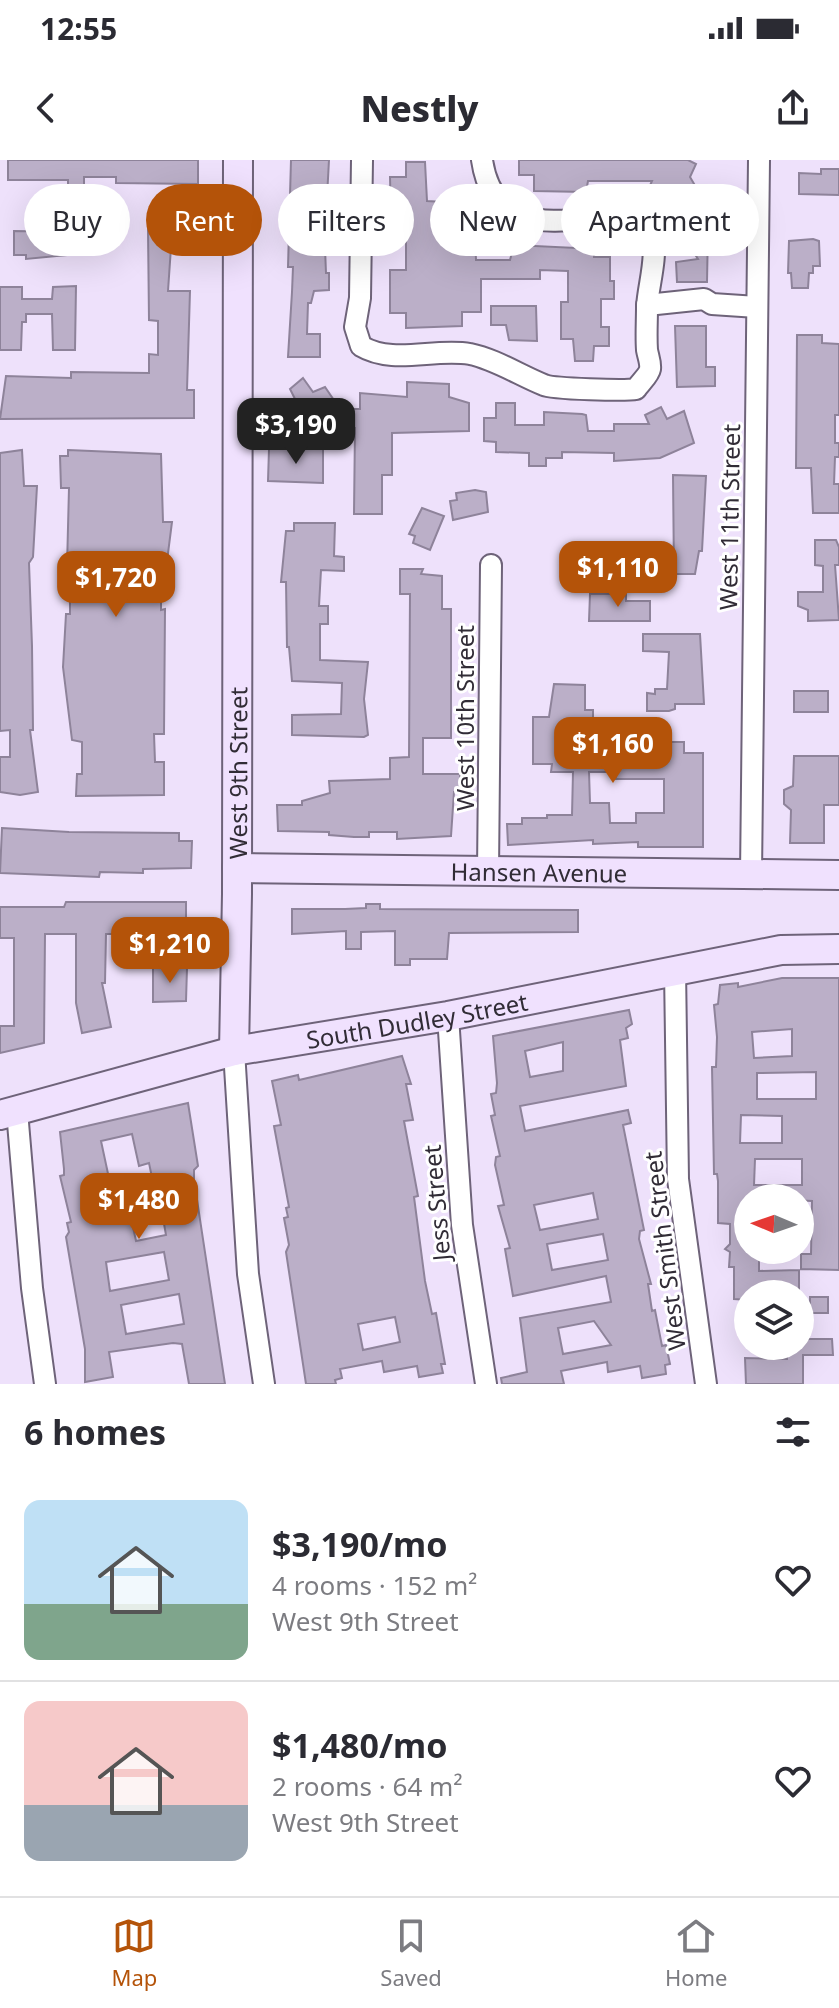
<!DOCTYPE html>
<html lang="en">
<head>
<meta charset="utf-8">
<style>
	:root { --surface:#fff; --page:#f2f2f3; --text:#2b2b33; --muted:#7c7c81; --line:#e1e1e2; --accent:#b45309 }
	body { margin:0; font-family:"Noto Sans",sans-serif; background:var(--page); color:var(--text); height:100vh; display:flex; flex-direction:column; font-size:30px; white-space:nowrap }
	* { box-sizing:border-box; margin:0 }
	p { font-size:26px; color:var(--muted) }
	.icon { flex:none; width:44px; height:44px; fill:none; stroke:currentColor; stroke-width:2; stroke-linecap:round; stroke-linejoin:round }
	.map { position:relative; height:1224px; overflow:hidden }
	.panel { display:flex; flex-direction:column; background:var(--surface); flex:1 }
	.panel>* { flex:none }
	.guide { position:absolute; left:24px; top:24px; width:792px; height:72px; display:flex; gap:16px }
	.needle { width:52px; rotate:272deg }
	.fabs { position:absolute; left:734px; top:1024px; display:grid; gap:16px }
	.fabs a { display:grid; place-items:center; width:80px; height:80px; border-radius:50%; background:var(--surface); box-shadow:0 8px 32px #0002; font-size:40px }
	.price { position:absolute; translate:-50% -68px; padding:0 18px; border-radius:16px; background:var(--accent); color:#fff; font-size:26px; line-height:52px; filter:drop-shadow(0 2px 4px #0008) }
	.price::after { content:''; position:absolute; left:50%; top:48px; width:24px; height:18px; margin-left:-12px; background:inherit; clip-path:polygon(0 0,100% 0,50% 100%) }
	.price.selected { background:#222; color:#fff }
	ul { padding:0; list-style:none }
	li { display:flex; align-items:center; gap:24px; height:200px; padding:0 24px }
	li+li { border-top:2px solid var(--line) }
	li span { display:grid; place-items:center; flex:none; width:224px; height:160px; border-radius:16px; color:#555 }
	li>.icon { margin-inline-start:auto }
	span .icon { width:96px; height:96px; fill:#fffc; stroke-width:1 }
	li b { font-size:34px }
	h2 { display:flex; justify-content:space-between; align-items:center; height:96px; padding:0 24px; font-size:34px }
	.tag { padding:0 28px; border-radius:36px; background:var(--surface); box-shadow:0 8px 32px #0002; font-size:28px; line-height:72px }
	.tag.selected { background:var(--accent); color:#fff }
	.status { display:flex; justify-content:space-between; align-items:center; height:56px; padding:0 40px; background:var(--surface); direction:ltr }
	.status svg { height:22px; fill:currentColor }
	header { display:flex; justify-content:space-between; align-items:center; height:104px; padding:0 24px; background:var(--surface); font-size:36px; font-weight:800 }
	.tabs { display:flex; justify-content:space-around; align-items:center; height:112px; border-top:2px solid var(--line); background:var(--surface); font-size:22px; color:var(--muted) }
	.tabs a { display:grid; justify-items:center; gap:4px }
	.tabs .selected { color:var(--accent) }
	.map>svg:first-child { display:block }
	.building { fill:#bbafc8; stroke:#8e839a; stroke-width:2; fill-rule:evenodd }
	.lines { fill:none; stroke-linecap:round; stroke-linejoin:round }
	.street-casing { stroke:#6e6379; stroke-width:24 }
	.secondary-casing { stroke:#6e6379; stroke-width:32 }
	.street { stroke:#fff; stroke-width:20 }
	.secondary { stroke:#f0e1fe; stroke-width:28 }
	.labels { text-anchor:middle; dominant-baseline:central; stroke-width:6; stroke-linejoin:round; paint-order:stroke }
	.street-label { font-size:24px; fill:#312c36; stroke:#fff }
</style>
</head>
<body>
<div class="status"><b>12:55</b><svg viewBox="0 0 49 12"><path d="M0 12V9h3v3zM5 12V6h3v6zM10 12V3h3v9zM15 12V0h3v12zM26 1h20v11H26zM47 4h2v5h-2z"/></svg></div>
<header><svg class="icon" aria-label="back" viewBox="0 0 24 24"><path d="M15 5l-7 7 7 7"/></svg>Nestly<svg class="icon" aria-label="share" viewBox="0 0 24 24"><path d="M12 15V3M7 8l5-5 5 5M5 13v7h14v-7"/></svg></header>
<div class="map">
<svg width="839" height="1224" viewBox="0 0 839 1224">
	<rect width="100%" height="100%" fill="#eee1fb"/>
	<g class="building">
		<path d="M8,0h190v24l-82,-1v-6h-32v17h-16v-14h-60z"/>
		<path d="M291,0h38l-2,37h-15l-2,7v44h15l1,25h3v17l-15,1 -3,12h-3l-1,31h13v23h-32l4,-65 1,-25h-5z"/>
		<path d="M519,0h169l8,4 -6,13 27,46 -9,5 -1,54h-30l-1,-20 22,-3 -30,-46 10,-6 -31,-15 5,-11h-64l-2,11 -52,-1v-16h-15z"/>
		<path d="M406,2h19l2,39 35,2 1,12 11,1 2,44h34l4,-15 62,3 -1,-6h19v15h16v24h4v18h-13v28h8v19h-15l-1,15h-18l-2,-22h-12v-37h7v-31l-28,-1v9h-59v33h-19v14l-56,2v-15h-16v-43h16v-50l-15,1 -1,-44h16z"/>
		<path d="M821,9h18v26l-40,-1v-21l22,1z"/>
		<path d="M148,69l40,2 -1,16h-16l-3,44h22l-3,99h7v28l-194,1 6,-43 65,2v-6l78,1v-19l9,1v-34l-9,-1z"/>
		<path d="M14,71l63,1v22l-51,5v-4h-12z"/>
		<path d="M813,79l6,2 1,25h-7v7h-4l-1,15h-16l-1,-15h-3l1,-32z"/>
		<path d="M76,126l-1,64h-22l-1,-36h-26v8h-4l-1,28h-21v-63h22v12h30l1,-12z"/>
		<path d="M491,146h45l1,35 -28,-1 -3,-15h-15z"/>
		<path d="M675,166h31v41h9v19l-38,1z"/>
		<path d="M797,175h25v8l17,1v71h-4v28h4v14h-4l-1,27h5v29h-26l-2,-45h-15z"/>
		<path d="M303,218l10,14 12,-5 17,25 -35,24 -19,-27 9,-6 -7,-14z"/>
		<path d="M407,222l42,2v13l20,6v28l-77,2v42h-10v39h-28l1,-86h-10v-19h15v-16l47,4z"/>
		<path d="M496,243h19v22h29v-13l38,2 4,1 2,16h26v-7h35l-4,-9 16,-8 6,12 17,-8 10,32 -34,15 -46,3v-8l-52,-1v6h-16v8h-17v-13l-33,-1v-10l-12,-1v-23h12z"/>
		<path d="M269,289h54v34l-55,-2z"/>
		<path d="M22,290l2,36h13l-4,71 -4,6 3,83 1,84h-3l8,62 -18,3 -20,-3v-35h10v-27l-10,1v-278z"/>
		<path d="M68,290l93,4 2,68h9l-6,47h-5v41l4,-1 -1,125h-10l1,28h9v33l-88,1 1,-22h5v-32l-10,-2 -9,-73 3,-53h4v-47h-3l2,-79h-8l-1,-32h8z"/>
		<path d="M673,315l33,1 -4,75h-3l-4,23h-21z"/>
		<path d="M475,330l11,2 2,20 -35,8 -3,-19 7,-1 -1,-7z"/>
		<path d="M422,348l22,8 -14,34 -17,-7 2,-7 -6,-2z"/>
		<path d="M294,363h41l-1,33 10,1v14l-23,-1 -2,36h9v18h-8v36l48,2 -4,37 4,36 -4,2 -72,-2v-20l49,-1 1,-31 -50,-2 -3,-34h-2l-1,-65h-5l5,-51h8z"/>
		<path d="M815,380h21l3,7v18h-4l4,55 -31,1v-11l-10,-4v-14h25v-26l-8,-1z"/>
		<path d="M400,409h23l-2,5 21,2v33h9v129h-28v36h37v18h-6l-3,44 -54,3v-7h-28v5h-15l-25,-2v-3l-51,-1 -1,-26h25v-4l28,-8 -1,-12 61,-2v-21l19,-1 1,-163h-10z"/>
		<path d="M590,434h36v7h24v20h-61z"/>
		<path d="M643,474h57l4,70h-29v5l-6,2h-22v-18l8,1v-5h12l2,-37 -26,-1z"/>
		<path d="M554,524l31,1v25h8v8h8v31h41v6l27,-2 1,-11h14v11h19v94h-65v-5l-45,2v-4l-85,5 -1,-21h15v-6h25v-3h25l1,-43h-22l1,-8h-19v-47h16zM589,612h26l1,7h48v34h-28v10h-26l-1,-20h-19z"/>
		<rect x="794" y="531" width="34" height="21"/>
		<path d="M794,596h45v49h-15v38h-34l1,-33 -7,-6v-14l9,-4z"/>
		<path d="M2,668l67,4 110,1v8h13l-1,27 -48,1v4l-43,-1 -1,5 -99,-4z"/>
		<path d="M66,742h120v32h-80l-1,49h-3l9,44 -29,6 -6,-30v-69h-31l-1,109 -44,10v-27h14v-88h-14v-31h64z"/>
		<path d="M366,744h14v5l198,1v22l-129,1 -2,26h-37v6h-15v-34l-34,1v17h-15v-18l-54,3v-25h53l21,-1z"/>
		<path d="M153,808h34l-1,33 -33,1z"/>
		<path d="M782,818h57v292l-38,-1v-15h10l1,-53 -64,-3v52l11,1v20l40,-1v24h-51v6l-14,-1v-32h-5l1,-15 -5,-3 5,-5v-20l-12,-1v-42l-1,-7h-3l-2,-107h4l1,-30 -3,-32 4,-1 2,-19 18,-2v4zM792,869v27l-38,2 -2,-26zM816,912v27h-59v-26zM741,955l41,1v27h-42zM755,999h47v26h-48z"/>
		<path d="M629,850l3,14 -6,4 2,10 -8,2 6,46 -106,20 5,25 103,-21 3,13 -8,2 21,105 -4,1 -1,8 12,45h-3l4,27 3,-1 7,36 4,-1 4,19 -5,1 1,9 -24,4 -2,-12 -32,6 -1,-10 -46,9 3,13h-62l-1,-6 26,-6 -7,-54 91,-16 -5,-26 -93,20 -8,-47 5,-1 -12,-42 6,-1 -9,-40 1,-8 4,-1 -9,-40 4,-1 -4,-21 5,-1 1,-10 -4,-47zM563,882v29l-33,6 -5,-26zM593,1033l5,26 -58,11 -6,-25zM603,1074l5,26 -56,10 -5,-26zM594,1161l17,24 -48,9 -5,-26z"/>
		<path d="M402,896l9,28h-5l7,36 -9,1 14,75 -4,1 11,84 7,33 4,-1 9,51h-4l2,9 -24,4 -2,-11 -33,6 -2,-11 -42,8 2,9 -7,2 1,4h-30l-20,-132 3,-7 -5,-27 4,-1 -2,-9 3,-1 -15,-81 7,-1 -9,-44 26,-6 1,5zM395,1157l5,25 -37,8 -5,-26z"/>
		<path d="M188,943l10,63 -4,4v10l31,204h-36l-7,-40 -9,-1 -64,9 4,25 -28,5v-33l-19,-112 3,-5 -2,-9 4,-1 -11,-46 4,-1v-6l-4,-37zM132,974l7,32 10,-3 6,29 -27,5 -4,-17 -14,3 -9,-42zM161,1047l5,28 -30,6 -6,-28zM164,1092l5,28 -59,11 -4,-29zM179,1134l5,30 -58,10 -5,-29z"/>
		<rect x="810" y="1137" width="18" height="16"/>
		<path d="M800,1179h32l1,16h-30v29h-57l-1,-26 42,1v-13h13z"/>
	</g>
	<g class="lines">
		<g class="street-casing">
			<g id="street">
				<path d="M362,0l-2,138 -5,29 6,19c32,19 72,2 109,8 25,5 51,22 74,31 9,4 82,6 92,4 4,-6 13,-14 14,-20 1,-6 -2,-13 -3,-19 -1,-14 0,-29 0,-43 1,-20 10,-48 6,-68 -14,-59 -154,36 -171,-79"/>
				<path d="M647,145l57,-6 8,5 45,3"/>
				<path d="M488,712l3,-307"/>
				<path d="M751,715l8,-715"/>
				<path d="M675,809l3,210 28,205"/>
				<path d="M448,856l14,209 24,159"/>
				<path d="M234,891l14,223 16,110"/>
				<path d="M17,951l15,177 13,96"/>
			</g>
		</g>
		<g class="secondary-casing">
			<g id="secondary">
				<path id="s1" d="M237,708l602,7"/>
				<path id="s2" d="M234,891l3,-157 1,-734"/>
				<path id="s3" d="M0,955l234,-64 214,-35 333,-66 58,-1"/>
			</g>
		</g>
		<use href="#street" class="street"/>
		<use href="#secondary" class="secondary"/>
	</g>
	<g class="labels">
		<g class="street-label">
			<text transform="translate(729 357) rotate(-89)">West 11th Street</text>
			<text transform="translate(464 558) rotate(-90)">West 10th Street</text>
			<text stroke="none"><textPath href="#s2" startOffset="278">West 9th Street</textPath></text>
			<text stroke="none"><textPath href="#s1" startOffset="302">Hansen Avenue</textPath></text>
			<text stroke="none"><textPath href="#s3" startOffset="428">South Dudley Street</textPath></text>
			<text transform="translate(436 1043) rotate(-95)">Jess Street</text>
			<text transform="translate(664 1091) rotate(-97)">West Smith Street</text>
		</g>
	</g>
</svg>
<div class="fabs">
<a><svg class="needle" viewBox="-14 -14 28 28"><path d="M0-13l5 13h-10z" fill="#e53935"/><path d="M0 13l5-13h-10z" fill="#7c7c81"/></svg></a>
<a><svg class="icon" aria-label="layers" viewBox="0 0 24 24"><path d="M12 4l9 5-9 5-9-5zM3 14l9 5 9-5"/></svg></a>
</div>
<b class="price selected" style="left:296px;top:306px">$3,190</b>
<b class="price" style="left:618px;top:449px">$1,110</b>
<b class="price" style="left:116px;top:459px">$1,720</b>
<b class="price" style="left:613px;top:625px">$1,160</b>
<b class="price" style="left:170px;top:825px">$1,210</b>
<b class="price" style="left:139px;top:1081px">$1,480</b>
<div class="guide">
<a class="tag">Buy</a>
<a class="tag selected">Rent</a>
<a class="tag">Filters</a>
<a class="tag">New</a>
<a class="tag">Apartment</a>
</div>
</div>
<section class="panel">
<h2>6 homes<svg class="icon" aria-label="filters" viewBox="0 0 24 24"><path d="M4 7h16M4 17h16"/><circle cx="9" cy="7" r="2"/><circle cx="15" cy="17" r="2"/></svg></h2>
<ul>
<li><span style="background:linear-gradient(#bfe0f5 65%,#7fa58c 0)"><svg class="icon" aria-label="home" viewBox="0 0 24 24"><path d="M3 11l9-7 9 7M6 9v11h12V9"/></svg></span><div><b>$3,190/mo</b><p>4 rooms · 152 m²</p><p>West 9th Street</p></div><svg class="icon" aria-label="heart" viewBox="0 0 24 24"><path d="M12 20l-8-8c-3-5 5-10 8-4 3-6 11-1 8 4z"/></svg></li>
<li><span style="background:linear-gradient(#f6c9c9 65%,#9aa5b1 0)"><svg class="icon" aria-label="home" viewBox="0 0 24 24"><path d="M3 11l9-7 9 7M6 9v11h12V9"/></svg></span><div><b>$1,480/mo</b><p>2 rooms · 64 m²</p><p>West 9th Street</p></div><svg class="icon" aria-label="heart" viewBox="0 0 24 24"><path d="M12 20l-8-8c-3-5 5-10 8-4 3-6 11-1 8 4z"/></svg></li>
</ul>
</section>
<nav class="tabs">
<a class="selected"><svg class="icon" aria-label="map" viewBox="0 0 24 24"><path d="M3 6l6-2 6 2 6-2v14l-6 2-6-2-6 2zM9 4v14M15 6v14"/></svg>Map</a>
<a><svg class="icon" aria-label="saved" viewBox="0 0 24 24"><path d="M7 4h10v16l-5-4-5 4z"/></svg>Saved</a>
<a><svg class="icon" aria-label="home" viewBox="0 0 24 24"><path d="M3 11l9-7 9 7M6 9v11h12V9"/></svg>Home</a>
</nav>
</body>
</html>
